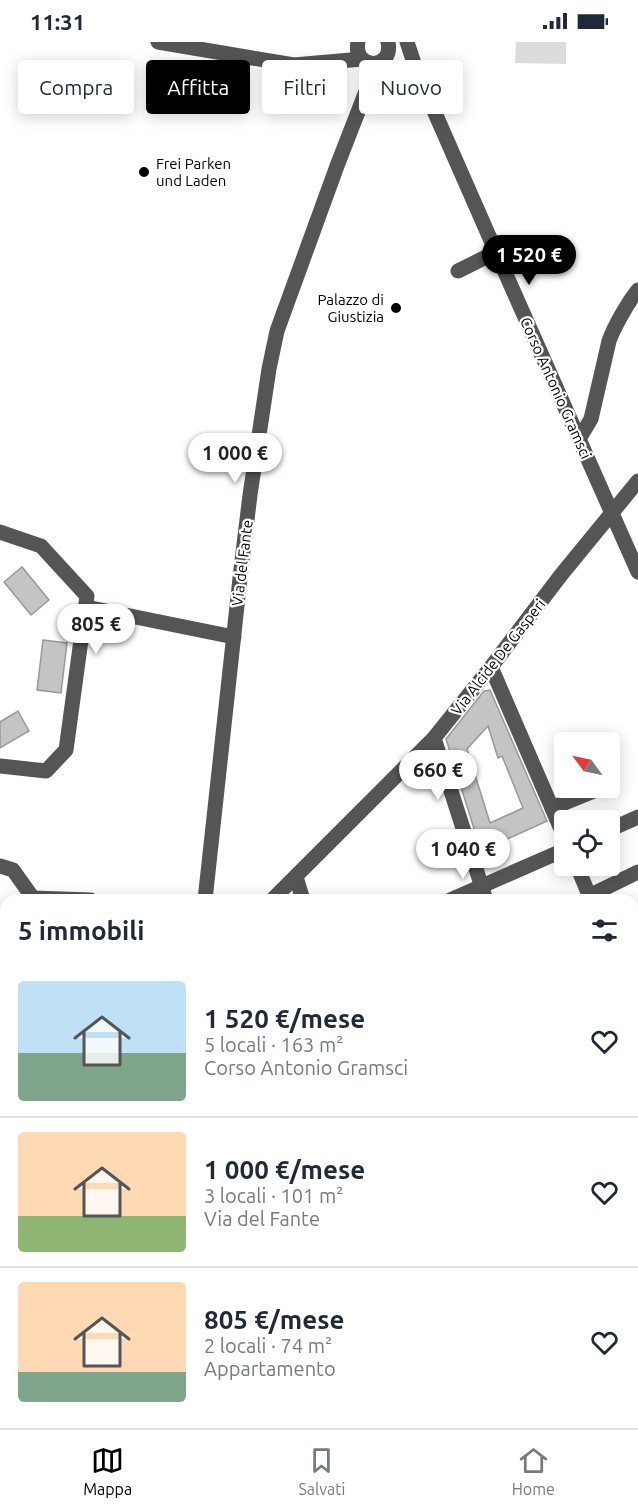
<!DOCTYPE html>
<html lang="it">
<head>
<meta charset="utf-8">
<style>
	:root { --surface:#fff; --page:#f2f2f3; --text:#1f2937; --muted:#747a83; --line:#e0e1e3; --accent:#000 }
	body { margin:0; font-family:Ubuntu,sans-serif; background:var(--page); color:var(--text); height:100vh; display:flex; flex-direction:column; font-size:22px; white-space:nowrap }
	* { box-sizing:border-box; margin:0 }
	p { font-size:20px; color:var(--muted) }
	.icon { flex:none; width:33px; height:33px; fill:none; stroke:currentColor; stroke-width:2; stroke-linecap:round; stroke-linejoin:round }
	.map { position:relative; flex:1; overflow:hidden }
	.sheet { position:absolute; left:0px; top:852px; width:639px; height:534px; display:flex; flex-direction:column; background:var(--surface); border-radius:18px 18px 0 0; box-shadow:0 3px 15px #0003 }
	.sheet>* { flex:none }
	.guide { position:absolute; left:18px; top:18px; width:603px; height:54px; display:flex; gap:12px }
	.needle { width:39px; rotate:303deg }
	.tools { position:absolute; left:554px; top:690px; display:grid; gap:12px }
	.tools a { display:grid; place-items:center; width:66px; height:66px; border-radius:6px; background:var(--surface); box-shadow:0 3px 15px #0003; font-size:30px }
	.price { position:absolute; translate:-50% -51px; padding:0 14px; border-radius:21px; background:#fff; color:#222; font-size:20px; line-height:39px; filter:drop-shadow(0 2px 3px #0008) }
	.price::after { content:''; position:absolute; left:50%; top:36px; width:18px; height:14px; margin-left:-9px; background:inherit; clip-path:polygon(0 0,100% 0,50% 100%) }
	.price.current { background:var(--accent); color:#fff }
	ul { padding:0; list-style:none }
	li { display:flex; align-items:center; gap:18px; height:150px; padding:0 18px }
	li+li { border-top:2px solid var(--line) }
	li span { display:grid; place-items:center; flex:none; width:168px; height:120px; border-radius:6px; color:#555 }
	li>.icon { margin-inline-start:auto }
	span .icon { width:72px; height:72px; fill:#fffc; stroke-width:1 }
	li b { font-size:26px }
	h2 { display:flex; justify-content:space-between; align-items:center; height:72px; padding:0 18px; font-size:26px }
	.tag { padding:0 21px; border-radius:6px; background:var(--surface); box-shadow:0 3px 15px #0003; font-size:21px; line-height:54px }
	.tag.current { background:var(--accent); color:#fff }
	.status { display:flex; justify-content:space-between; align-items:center; height:42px; padding:0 30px; background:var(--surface); direction:ltr }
	.status svg { height:16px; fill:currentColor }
	.tab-bar { display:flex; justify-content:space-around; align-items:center; height:84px; border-top:2px solid var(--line); background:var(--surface); font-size:16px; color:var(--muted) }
	.tab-bar a { display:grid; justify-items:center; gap:3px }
	.tab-bar .current { color:var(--accent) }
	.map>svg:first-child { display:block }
	.green { fill:#dcdcdc }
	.building { fill:#c4c4c4; stroke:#999; stroke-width:1.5; fill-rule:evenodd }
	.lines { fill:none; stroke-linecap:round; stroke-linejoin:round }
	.minor { stroke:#555; stroke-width:15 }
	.poi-dot { fill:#000; stroke:#fff; stroke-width:2 }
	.labels { text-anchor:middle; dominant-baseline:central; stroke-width:4.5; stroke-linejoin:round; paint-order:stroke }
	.poi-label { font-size:15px; fill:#000; stroke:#fff; text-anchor:start }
	.street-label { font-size:15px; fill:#000; stroke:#fff }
</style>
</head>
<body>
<div class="status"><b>11:31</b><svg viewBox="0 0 49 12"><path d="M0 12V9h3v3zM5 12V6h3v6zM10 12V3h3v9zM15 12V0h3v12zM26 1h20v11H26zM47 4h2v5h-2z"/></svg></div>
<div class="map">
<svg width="638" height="1386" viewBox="0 0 638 1386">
	<rect width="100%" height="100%" fill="#fff"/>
	<g class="green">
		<path d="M516,0h50v22l-51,-1z"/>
		<path d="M0,1348l4,2 -3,19v7l5,-3v7h70l1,6h-77z"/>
	</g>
	<g class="building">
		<path d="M22,525l27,33 -18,15 -27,-33z"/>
		<path d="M43,598l24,3 -6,50 -24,-3z"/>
		<path d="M490,648l57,131 -66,30 -35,-112 38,-48zM488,684l10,32 4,-2 21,52 -33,15 -23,-74z"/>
		<path d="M18,669l11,20 -29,17v-26z"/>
	</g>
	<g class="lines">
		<g class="minor">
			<path d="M158,0l136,23 68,-6"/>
			<path d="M358,0c-6,28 36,29 30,0"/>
			<path d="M407,0l10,30 79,180 142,320"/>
			<path d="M458,229l38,-19"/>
			<path d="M579,397l12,-20 18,-78c5,-14 19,-39 29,-51"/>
			<path d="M0,490l41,14 46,50 -21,154 -20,21 -46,-5"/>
			<path d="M86,565l148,30"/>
			<path d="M491,625l73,169"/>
			<path d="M434,696l52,162"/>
			<path d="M552,766l49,-20"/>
			<path d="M609,788l29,-13"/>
			<path d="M0,824l13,4 20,28"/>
			<path d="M577,824l14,34"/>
			<path d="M296,835l7,23"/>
			<path d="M589,854l49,-24"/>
			<path d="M32,858l1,-2 58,2"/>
			<path d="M205,858l36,-331 9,-74 19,-126 8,-38 60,-165 33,-85 -2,-18"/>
			<path d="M272,858l162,-162 57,-71 70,-92 77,-94"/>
			<path d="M450,858l114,-50"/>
			<path d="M633,887l5,-2"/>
			<path d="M0,888l6,-2"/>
			<path d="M633,931l5,-2"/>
			<path d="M633,954l5,12"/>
			<path d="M0,1026l6,-2"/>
			<path d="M0,1038l6,5"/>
			<path d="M633,1056l5,-1"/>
			<path d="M633,1101l5,-1"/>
			<path d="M0,1132l3,-1 3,-8"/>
			<path d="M633,1159l5,-1"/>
			<path d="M633,1259l5,-1"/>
			<path d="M0,1267l6,-2"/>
			<path d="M220,1380l3,6"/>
			<path d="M314,1380l2,6"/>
			<path d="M416,1380l3,6"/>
			<path d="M599,1380l39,3"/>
			<path d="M509,1386l1,-6"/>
		</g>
	</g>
	<g class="poi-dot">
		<circle cx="144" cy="130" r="6"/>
		<circle cx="396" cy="266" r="6"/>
	</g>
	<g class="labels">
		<g class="poi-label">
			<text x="156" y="121">Frei Parken<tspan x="156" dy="17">und Laden</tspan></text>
			<text x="384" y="257" text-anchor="end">Palazzo di<tspan x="384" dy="17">Giustizia</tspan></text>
		</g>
		<g class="street-label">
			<text transform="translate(556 346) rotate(66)">Corso Antonio Gramsci</text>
			<text transform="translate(242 521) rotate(-83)">Via del Fante</text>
			<text transform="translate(498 615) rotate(-52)">Via Alcide De Gasperi</text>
		</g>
	</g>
</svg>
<div class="tools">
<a><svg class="needle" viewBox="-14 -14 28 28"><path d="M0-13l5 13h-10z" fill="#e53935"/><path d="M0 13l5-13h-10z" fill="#747a83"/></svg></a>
<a><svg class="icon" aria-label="locate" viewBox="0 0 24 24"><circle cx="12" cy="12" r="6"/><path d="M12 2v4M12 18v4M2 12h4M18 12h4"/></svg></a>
</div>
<b class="price current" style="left:529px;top:244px">1 520 €</b>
<b class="price" style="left:235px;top:442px">1 000 €</b>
<b class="price" style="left:96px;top:613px">805 €</b>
<b class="price" style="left:438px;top:759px">660 €</b>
<b class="price" style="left:463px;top:838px">1 040 €</b>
<div class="guide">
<a class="tag">Compra</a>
<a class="tag current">Affitta</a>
<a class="tag">Filtri</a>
<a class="tag">Nuovo</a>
</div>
<section class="sheet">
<h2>5 immobili<svg class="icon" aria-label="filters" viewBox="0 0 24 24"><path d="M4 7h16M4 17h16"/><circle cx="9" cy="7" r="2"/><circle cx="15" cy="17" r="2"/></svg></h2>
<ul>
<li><span style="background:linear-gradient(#bfe0f5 60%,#7fa58c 0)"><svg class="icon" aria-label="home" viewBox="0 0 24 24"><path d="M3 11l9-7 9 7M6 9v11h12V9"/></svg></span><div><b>1 520 €/mese</b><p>5 locali · 163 m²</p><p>Corso Antonio Gramsci</p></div><svg class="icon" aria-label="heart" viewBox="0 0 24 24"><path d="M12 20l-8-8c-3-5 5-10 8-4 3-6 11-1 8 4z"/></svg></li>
<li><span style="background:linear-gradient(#ffd9b3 70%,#8fb573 0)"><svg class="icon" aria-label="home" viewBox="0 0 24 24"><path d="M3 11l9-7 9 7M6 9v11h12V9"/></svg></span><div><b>1 000 €/mese</b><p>3 locali · 101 m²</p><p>Via del Fante</p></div><svg class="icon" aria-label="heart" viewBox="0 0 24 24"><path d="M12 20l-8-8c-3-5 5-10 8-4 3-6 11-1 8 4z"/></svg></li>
<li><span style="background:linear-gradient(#ffd9b3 75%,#7fa58c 0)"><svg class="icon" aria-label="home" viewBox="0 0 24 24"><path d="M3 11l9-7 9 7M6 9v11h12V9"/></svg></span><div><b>805 €/mese</b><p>2 locali · 74 m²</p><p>Appartamento</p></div><svg class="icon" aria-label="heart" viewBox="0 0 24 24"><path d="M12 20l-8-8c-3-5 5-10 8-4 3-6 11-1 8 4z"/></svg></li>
</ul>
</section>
</div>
<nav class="tab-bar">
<a class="current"><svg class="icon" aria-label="map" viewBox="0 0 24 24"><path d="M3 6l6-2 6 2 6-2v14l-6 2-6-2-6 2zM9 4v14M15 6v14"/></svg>Mappa</a>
<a><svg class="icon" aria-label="saved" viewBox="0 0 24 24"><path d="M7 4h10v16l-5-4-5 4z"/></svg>Salvati</a>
<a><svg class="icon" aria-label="home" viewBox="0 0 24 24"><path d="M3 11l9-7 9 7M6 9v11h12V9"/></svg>Home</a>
</nav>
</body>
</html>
